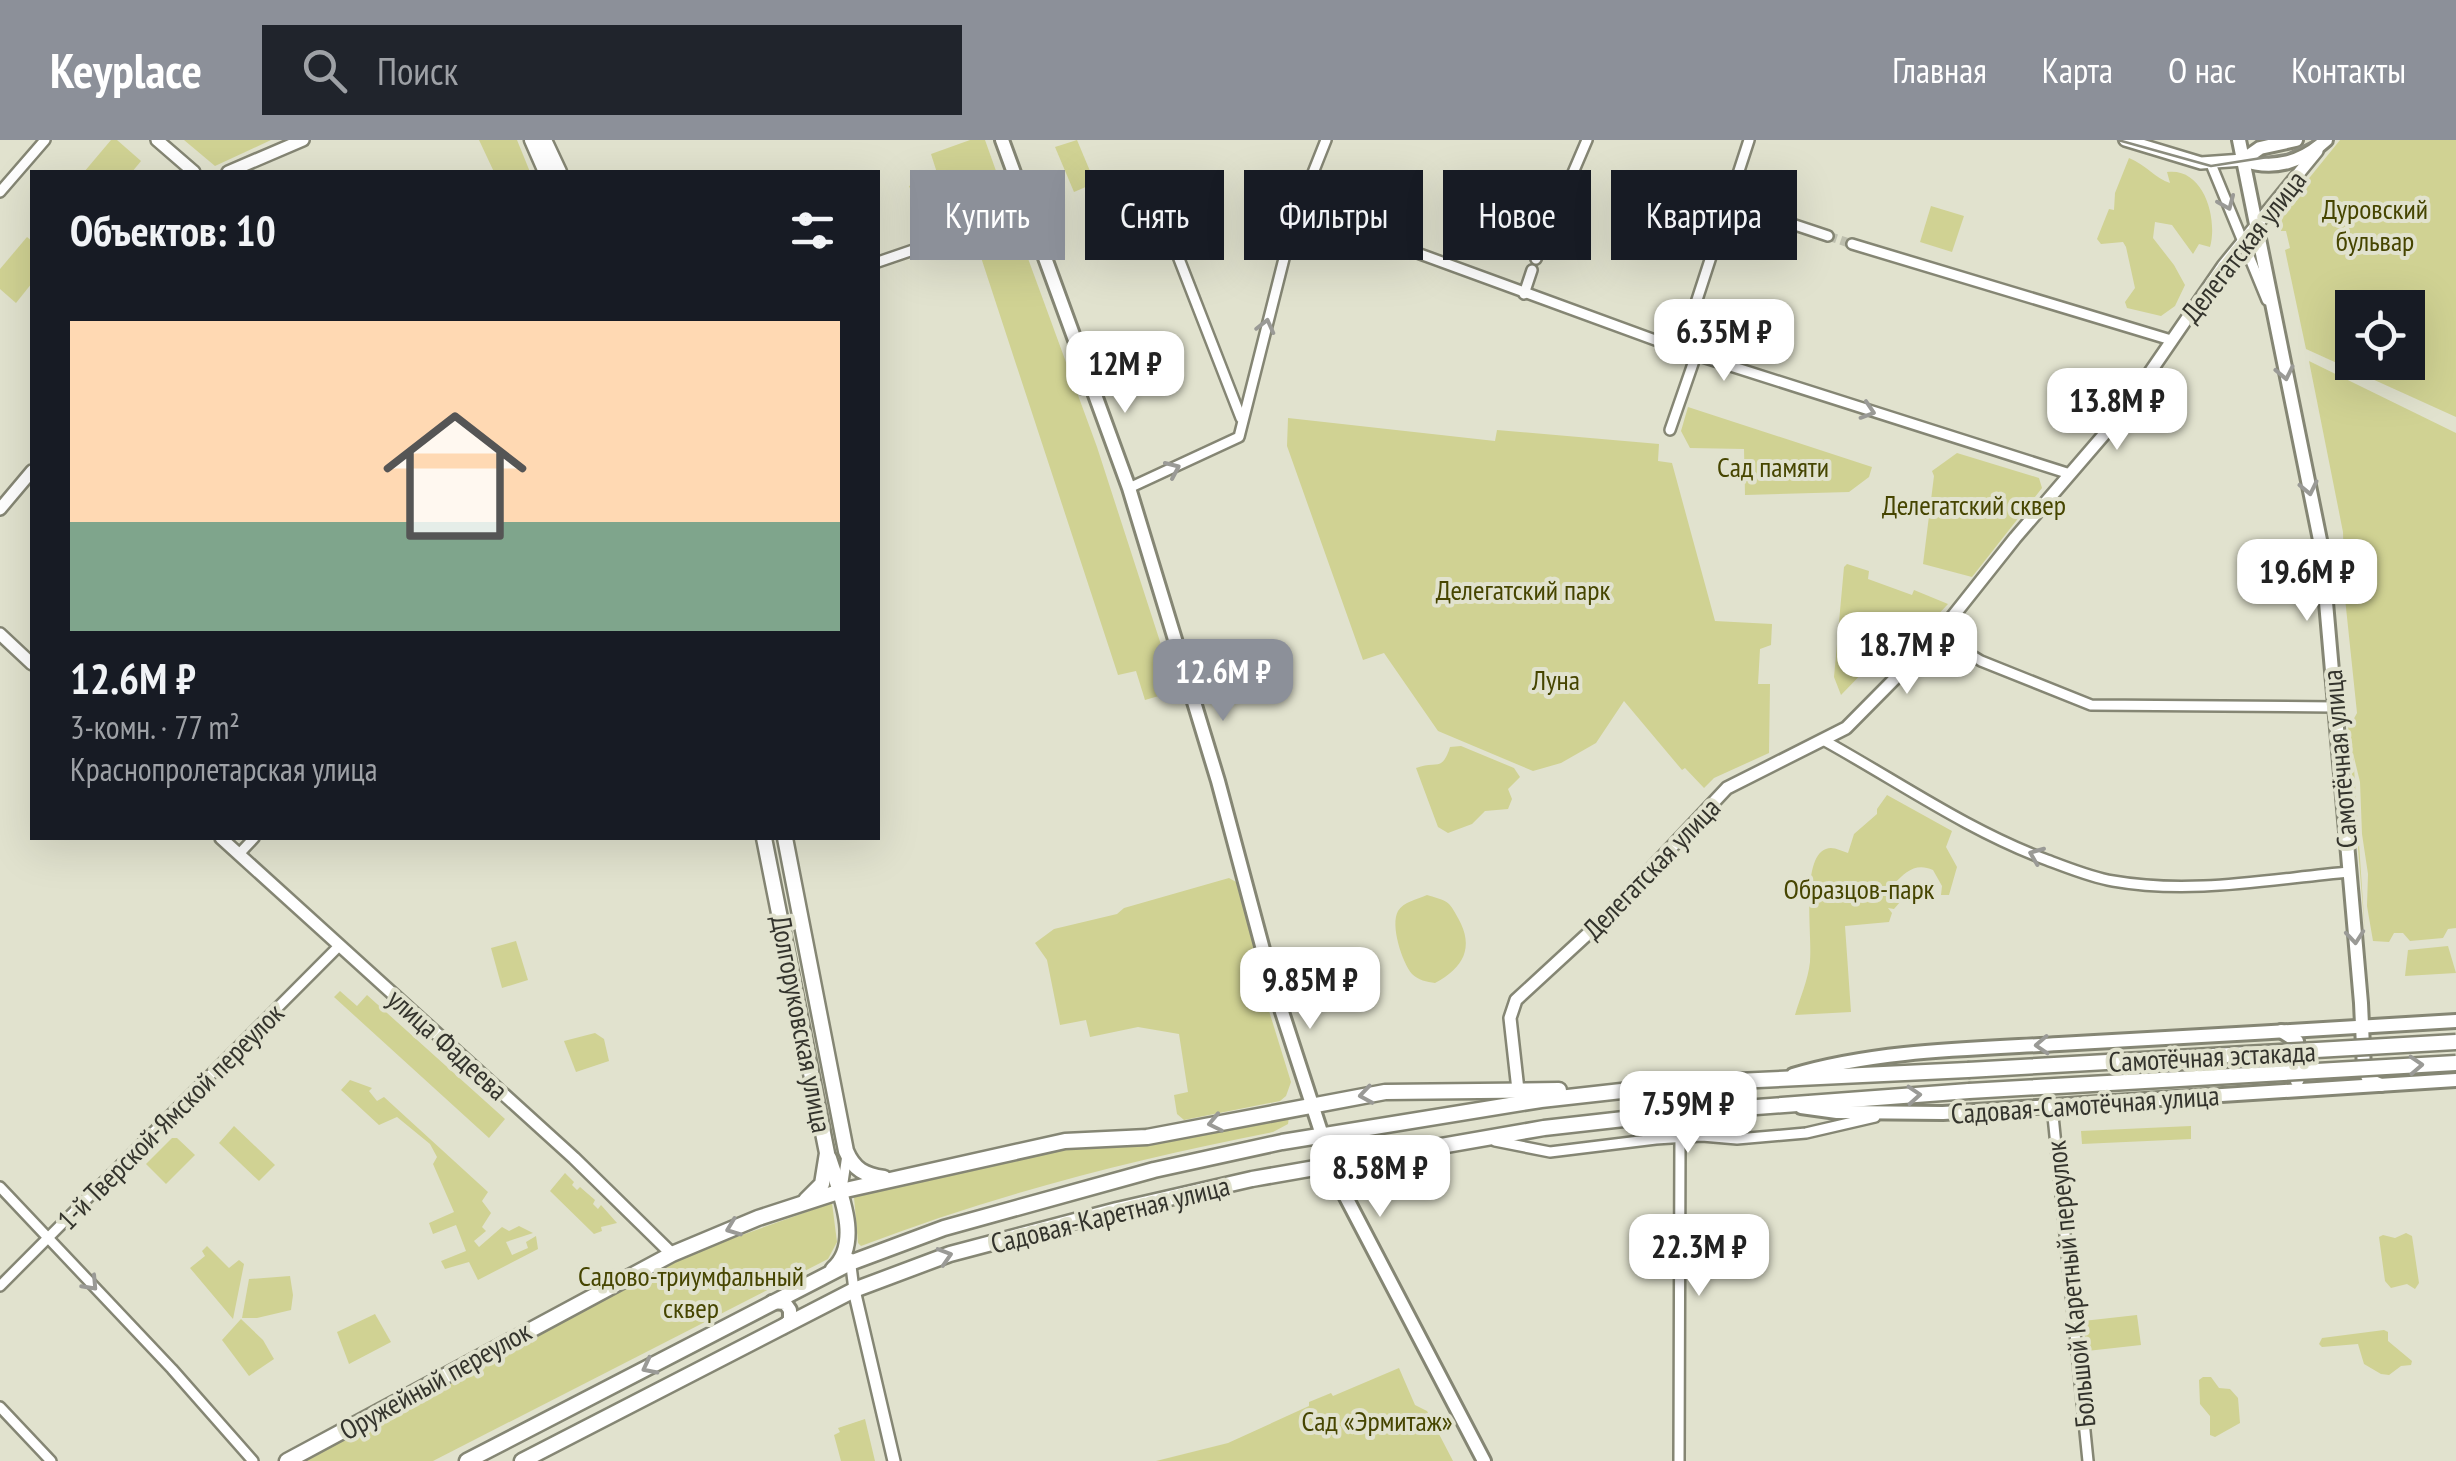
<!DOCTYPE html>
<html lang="ru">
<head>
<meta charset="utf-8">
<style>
	:root { --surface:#171b24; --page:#20242c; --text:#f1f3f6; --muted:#9ea1a6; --line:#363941; --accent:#8c9099 }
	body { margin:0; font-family:"PT Sans Narrow",sans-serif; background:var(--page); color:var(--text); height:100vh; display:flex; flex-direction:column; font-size:38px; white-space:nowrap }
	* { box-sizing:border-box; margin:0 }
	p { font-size:32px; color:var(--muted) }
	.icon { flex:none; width:55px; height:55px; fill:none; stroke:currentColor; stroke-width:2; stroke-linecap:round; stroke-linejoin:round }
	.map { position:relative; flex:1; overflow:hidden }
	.side { position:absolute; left:30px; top:30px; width:850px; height:670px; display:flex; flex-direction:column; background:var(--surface); border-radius:0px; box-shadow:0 10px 40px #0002 }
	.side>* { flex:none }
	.hud { position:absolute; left:910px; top:30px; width:950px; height:90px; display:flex; gap:20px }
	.fabs { position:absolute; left:2335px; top:150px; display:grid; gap:20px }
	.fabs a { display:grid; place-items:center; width:90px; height:90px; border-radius:0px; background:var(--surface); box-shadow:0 10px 40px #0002; font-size:50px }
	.price { position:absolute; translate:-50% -85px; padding:0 22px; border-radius:20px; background:#fff; color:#222; font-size:32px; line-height:65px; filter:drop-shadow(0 2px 5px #0008) }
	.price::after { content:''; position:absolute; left:50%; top:60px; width:30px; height:22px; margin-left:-15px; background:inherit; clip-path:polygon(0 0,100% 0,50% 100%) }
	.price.on { background:var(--accent); color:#fff }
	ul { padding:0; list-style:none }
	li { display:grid; align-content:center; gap:20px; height:530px; padding:0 40px }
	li+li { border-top:2px solid var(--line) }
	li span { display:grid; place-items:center; height:310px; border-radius:0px; color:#555 }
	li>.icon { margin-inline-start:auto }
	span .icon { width:180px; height:180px; fill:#fffc; stroke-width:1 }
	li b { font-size:42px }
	h2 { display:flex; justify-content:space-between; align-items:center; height:120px; padding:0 40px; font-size:42px }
	.pill { padding:0 35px; border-radius:0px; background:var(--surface); box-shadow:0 10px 40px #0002; font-size:35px; line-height:90px }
	.pill.on { background:var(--accent); color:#fff }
	header { display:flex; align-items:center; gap:60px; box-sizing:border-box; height:140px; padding:0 50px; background:var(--accent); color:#fff }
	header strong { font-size:48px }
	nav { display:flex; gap:55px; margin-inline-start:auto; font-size:35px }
	.search { width:700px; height:90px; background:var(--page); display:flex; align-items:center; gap:25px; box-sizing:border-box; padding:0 35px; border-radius:0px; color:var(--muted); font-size:38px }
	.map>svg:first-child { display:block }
	.green { fill:#d0d293; fill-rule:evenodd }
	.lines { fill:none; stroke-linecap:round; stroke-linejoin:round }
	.minor-tunnel { stroke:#bebfae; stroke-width:9; stroke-dasharray:9 4.5; stroke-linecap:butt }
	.minor-casing { stroke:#858674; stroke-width:14 }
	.tertiary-casing { stroke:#858674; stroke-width:16 }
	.secondary-casing { stroke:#858674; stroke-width:18 }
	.primary-casing { stroke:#858674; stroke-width:19 }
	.minor { stroke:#fff; stroke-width:9 }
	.tertiary { stroke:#fff; stroke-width:11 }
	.secondary { stroke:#fff; stroke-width:12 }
	.primary { stroke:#fff; stroke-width:14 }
	.tram { stroke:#8b8c7e; stroke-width:2.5 }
	.primary-bridge-casing { stroke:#858674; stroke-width:19; stroke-linecap:butt }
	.primary-bridge { stroke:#fff; stroke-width:14 }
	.oneway { stroke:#9a9a96 }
	.labels { text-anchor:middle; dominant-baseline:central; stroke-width:8; stroke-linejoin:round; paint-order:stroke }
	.park-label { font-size:28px; fill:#464500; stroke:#e1e2ce }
	.street-label { font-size:28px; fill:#34342d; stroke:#e1e2ce }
</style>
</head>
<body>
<header>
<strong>Keyplace</strong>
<div class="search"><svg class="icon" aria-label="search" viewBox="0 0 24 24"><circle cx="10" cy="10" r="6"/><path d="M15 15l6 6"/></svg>Поиск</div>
<nav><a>Главная</a><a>Карта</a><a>О нас</a><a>Контакты</a></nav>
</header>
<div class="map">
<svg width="2456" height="1321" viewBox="0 0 2456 1321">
	<rect width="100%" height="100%" fill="#e1e2ce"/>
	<g class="green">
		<path d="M111,0h6l24,21 -9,11h-48z"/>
		<path d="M184,0h87l-56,26z"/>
		<path d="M479,0h38l13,32h-36z"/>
		<path d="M970,0h15l25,70 -80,26 -21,-50 29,-10 -7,-22z"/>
		<path d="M1077,0l18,43 -21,9 -19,-45z"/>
		<path d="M2340,0h116v277l-150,-68 -21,-99 5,-2 -4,-17h-5l1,-16 7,-12zM2352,168h56v54h-56z"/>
		<path d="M2129,18c16,6 27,21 41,25l-3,-11c37,-5 51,47 43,75l-11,-3 -6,10 -21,-29 -17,-3 -2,16 21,27 11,20 -10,21 -14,10 -34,-8 -2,-6 10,-14 -9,-41 -3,-5 -22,2 -4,-5 12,-30 5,1 1,-17z"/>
		<path d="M1931,66l33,10 -12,36 -32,-10z"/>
		<path d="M1015,83l82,224 79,244 -31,9 -9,-29 -18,4 -144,-439z"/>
		<path d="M27,97l5,4v42l-16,20 -16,-14v-20z"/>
		<path d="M2309,221l147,72v495l-8,1 -5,9 -33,3 -7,-8h-9l-5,9 -16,-1 -6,-35 1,-32 -6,-40 -2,-52 -7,-29 12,180 -18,-220 4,11 6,-11 -12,-115 -2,-66z"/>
		<path d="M1688,267l184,60 -3,10 -20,15 -104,3 -1,-46 -54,-1 -9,-17z"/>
		<path d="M1288,278l207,23 2,-11 162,14 -1,17 14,2 43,158 57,3 -1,21 -11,4 -2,35h12l-1,69 -55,25 -10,10 -19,-20 -3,2 -58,-69 -28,42 -35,20 -28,8 -95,-40 -54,-78 -21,7 -76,-214z"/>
		<path d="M1957,313l82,25 3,10 -70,89 -49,-13 11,-88 -2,-5z"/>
		<path d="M1847,424l22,7 -1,8 44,16 2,-5 34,14 -66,70 -11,-10 -30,31 -7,-18 10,-110z"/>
		<path d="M1461,606l53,22 6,9 -12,12 4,10 -4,10 -23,2 -13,13 -24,9 -10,-6 -22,-59c20,-8 26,5 34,-21z"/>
		<path d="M1887,655l65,36 -6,16 11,20 -8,28h-8l1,-9 -9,-16c-17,-8 -28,2 -39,14l2,7 10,4 -12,14 -6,-1 4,5 -3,9 -44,4 6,86 -56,3c5,-17 13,-35 15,-53 3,-23 -10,-104 16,-113 7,-3 15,2 22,4l6,-19 23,-20v-5z"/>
		<path d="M1229,738l9,5 18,67 1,22 34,110 -5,14 -6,5 -96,19 -7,-6 -3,-19 14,-3 -9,-58 -41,-7 -48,10 -4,-17 -26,5 -13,-65 -12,-17 19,-14 63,-15 7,-6z"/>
		<path d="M1427,755c6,2 17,4 22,9 4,4 6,9 9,14 17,30 5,50 -23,65 -8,-1 -17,-3 -23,-9 -10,-12 -22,-49 -14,-63 5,-9 20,-12 29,-16z"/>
		<path d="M516,801l12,39 -26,8 -11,-40z"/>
		<path d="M2448,806l8,27 -51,3 3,-26z"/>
		<path d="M340,851l17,15 10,-11 138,124 -16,19 -155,-141z"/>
		<path d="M595,893l9,6 5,22 -33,11 -12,-31z"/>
		<path d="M350,940l22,8 -3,3 8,10 7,-4 104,95 -6,9 9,12 -9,14 4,4 -12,10 5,6 23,-20 7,4 10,-5 14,7 -27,9 6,13 16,-7 -2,-6 10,-6 2,13 -60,31 -9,-18 -24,7 -4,-8 25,-10 -10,-26 -23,9 -4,-11 25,-11 -21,-48 4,-7 -7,-13 -33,-27 -18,8 -38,-35z"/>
		<path d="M1289,977l-1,7 -15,8c-139,27 -279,63 -412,114l-3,-3 -4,-46 213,-48 79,-4z"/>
		<path d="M234,986l41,39 -16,16 -40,-38z"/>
		<path d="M2191,986v13l-109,5 -1,-13z"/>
		<path d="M172,998h5l18,17 -29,29 -20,-20z"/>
		<path d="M565,1033l9,9 -2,3 5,5 3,-3 15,13 -2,4 5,5 3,-4 16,18 -16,4 1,4 -8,3 -44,-43z"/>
		<path d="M832,1063l5,39 -9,17 -395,202h-127l371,-203z"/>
		<path d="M2406,1093l6,3 7,47 -4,6 -8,-5 -16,4 -6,-7 -6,-44 4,-2 12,3z"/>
		<path d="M207,1106l22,22 10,-8 5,4 -11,55 -43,-51 15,-12 -3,-5z"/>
		<path d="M290,1136l3,19 -2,15 -34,8h-15l7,-39z"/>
		<path d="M375,1174l16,28 -42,22 -12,-32z"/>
		<path d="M2137,1175l4,30 -54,6 -4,-30z"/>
		<path d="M241,1179l22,21 11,19 -25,17 -27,-36z"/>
		<path d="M2384,1190l4,2v9l24,20 -1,4 -10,1 -12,9 -8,-1 -17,-10 -6,-20 -36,3 -3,-3 3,-6z"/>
		<path d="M1399,1228l16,37 12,6 26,50h-297l72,-18 81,-37v-4l22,-9 2,3z"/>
		<path d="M2203,1237h8l8,11 11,1 8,9 2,25 -25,14 -5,-2v-19l-10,-12 -1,-24z"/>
		<path d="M865,1279l10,42h-34l-7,-26 6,-3 -2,-4z"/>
	</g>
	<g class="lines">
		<path class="minor-tunnel" d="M1828,96l24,8"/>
		<g class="minor-casing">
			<g id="minor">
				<path d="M2211,24l56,136"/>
				<path d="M0,52l45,-52"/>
				<path d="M1729,63l99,33"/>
				<path d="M1297,69l399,146 374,119"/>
				<path d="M1852,104l319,96"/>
				<path d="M1174,106l67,172"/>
				<path d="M1536,119l51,-119"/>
				<path d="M878,122l149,-51"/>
				<path d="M1524,154l8,-24"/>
				<path d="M1681,209l68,-209"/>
				<path d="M1670,290l26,-75"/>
				<path d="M1129,348l110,-51 54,-214 33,-83"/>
				<path d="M1938,495l43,26 110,44 244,2"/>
				<path d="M1825,601c74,41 142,89 222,119 22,8 43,17 66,21 79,14 157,-2 236,-9"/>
				<path d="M239,714l15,-16"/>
				<path d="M2052,966l36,355"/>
				<path d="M1495,1001l55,11 106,-13 46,-3 35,3 69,-6 69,-16"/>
				<path d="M0,1047l172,182 81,92"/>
				<path d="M842,1049l5,-34"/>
				<path d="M850,1118l4,32"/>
				<path d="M0,1146l339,-340"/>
				<path d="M0,1267l51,54"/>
				<path d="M1679,1321l1,-324"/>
			</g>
		</g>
		<g class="tertiary-casing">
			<g id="tertiary">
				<path d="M157,0l37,32"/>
				<path d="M2125,0l76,23 42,-3"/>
				<path d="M228,32l75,-32"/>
				<path d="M0,369l32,-38"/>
				<path d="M0,494l32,30"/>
				<path d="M221,698l353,320 98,96"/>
				<path d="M1518,950l-8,-72 6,-18 89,-82 122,-130 119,-60 92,-93 77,-97 105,-122 103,-150 94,-115"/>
				<path d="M854,1150l40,171"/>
			</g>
		</g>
		<g class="secondary-casing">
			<g id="secondary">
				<path d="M1002,0l127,348 89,293 51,191 67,206 148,283"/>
				<path d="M2239,0l82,405 40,458 3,66 5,11 12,5"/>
				<path d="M2243,20c30,11 60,2 83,-20"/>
				<path d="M2243,20l17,-12 36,-8"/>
				<path d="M2281,891l16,10 3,33 -3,7"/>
				<path d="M1793,935c84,-25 179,-26 266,-31 132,-7 265,-15 397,-23"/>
				<path d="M1801,967l36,5 106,1 513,-33"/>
				<path d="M772,1162l13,1 5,7v10l-7,7"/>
			</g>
		</g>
		<g class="primary-casing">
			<g id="primary">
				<path d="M532,0l14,32"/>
				<path d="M544,0l15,32"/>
				<path d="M764,698l63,315 -5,31 -16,16"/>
				<path d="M785,698l61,313c8,19 19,24 38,27"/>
				<path d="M829,1018c10,32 34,85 4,111"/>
				<path d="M287,1321l385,-207 86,-36 83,-27 224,-50 82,-4 238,-45 174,-2"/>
				<path d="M467,1321l383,-198 94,-35 210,-58 128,-28 259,-42 152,-17 275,-13"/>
				<path d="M522,1321l332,-171 96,-36 167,-44 135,-31 292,-51 133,-15 292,-22"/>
			</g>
		</g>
		<use href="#minor" class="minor"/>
		<use href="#tertiary" class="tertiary"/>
		<use href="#secondary" class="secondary"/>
		<use href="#primary" class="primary"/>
		<path class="tram" d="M2118,0l93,26 76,-12 28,-14"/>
		<g class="primary-bridge-casing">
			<g id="primary-bridge">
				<path d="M1968,930l488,-28"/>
				<path d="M1969,951l487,-28"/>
			</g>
		</g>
		<use href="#primary-bridge" class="primary-bridge"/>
	</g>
	<defs><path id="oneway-chevron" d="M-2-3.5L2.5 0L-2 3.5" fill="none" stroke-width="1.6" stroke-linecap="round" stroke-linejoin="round" transform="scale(2.5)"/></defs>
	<g class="oneway">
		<use href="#oneway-chevron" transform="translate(2227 63) rotate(67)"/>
		<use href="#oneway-chevron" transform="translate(1266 186) rotate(-76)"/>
		<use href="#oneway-chevron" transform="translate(2285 233) rotate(78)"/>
		<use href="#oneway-chevron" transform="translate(1868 271) rotate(18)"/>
		<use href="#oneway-chevron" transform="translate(1173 329) rotate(-24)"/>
		<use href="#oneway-chevron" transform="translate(2309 348) rotate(78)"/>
		<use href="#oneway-chevron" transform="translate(2036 715) rotate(-158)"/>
		<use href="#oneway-chevron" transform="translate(2355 797) rotate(85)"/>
		<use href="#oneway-chevron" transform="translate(2042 905) rotate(177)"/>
		<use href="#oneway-chevron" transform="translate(2416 925) rotate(-3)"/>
		<use href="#oneway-chevron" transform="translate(1366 955) rotate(171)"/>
		<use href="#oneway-chevron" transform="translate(1914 955) rotate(-4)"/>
		<use href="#oneway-chevron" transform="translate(1215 983) rotate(168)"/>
		<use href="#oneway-chevron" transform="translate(733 1088) rotate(159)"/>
		<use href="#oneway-chevron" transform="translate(945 1116) rotate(-17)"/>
		<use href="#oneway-chevron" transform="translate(91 1144) rotate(47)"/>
		<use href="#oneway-chevron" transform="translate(649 1227) rotate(153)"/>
	</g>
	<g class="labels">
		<g class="park-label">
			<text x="2375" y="68">Дуровский<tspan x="2375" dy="32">бульвар</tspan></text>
			<text x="1773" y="326">Сад памяти</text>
			<text x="1974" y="364">Делегатский сквер</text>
			<text x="1523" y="449">Делегатский парк</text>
			<text x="1556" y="539">Луна</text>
			<text x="1859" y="748">Образцов-парк</text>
			<text x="691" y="1135">Садово-триумфальный<tspan x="691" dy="32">сквер</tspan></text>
			<text x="1377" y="1280">Сад «Эрмитаж»</text>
		</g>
		<g class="street-label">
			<text transform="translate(2243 106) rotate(-52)">Делегатская улица</text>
			<text transform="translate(2339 619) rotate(-95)">Самотёчная улица</text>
			<text transform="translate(1651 728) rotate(-46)">Делегатская улица</text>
			<text transform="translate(802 884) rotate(79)">Долгоруковская улица</text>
			<text transform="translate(448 904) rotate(42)">улица Фадеева</text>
			<text transform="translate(2212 916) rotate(-3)">Самотёчная эстакада</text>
			<text transform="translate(2085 964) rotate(-4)">Садовая-Самотёчная улица</text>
			<text transform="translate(170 976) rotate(-45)">1-й Тверской-Ямской переулок</text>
			<text transform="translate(1110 1074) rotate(-14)">Садовая-Каретная улица</text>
			<text transform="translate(2070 1144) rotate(-96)">Большой Каретный переулок</text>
			<text transform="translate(435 1240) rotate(-29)">Оружейный переулок</text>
		</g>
	</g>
</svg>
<div class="fabs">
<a><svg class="icon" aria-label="locate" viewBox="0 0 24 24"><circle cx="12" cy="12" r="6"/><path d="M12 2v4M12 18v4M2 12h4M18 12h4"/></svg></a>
</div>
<b class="price" style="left:1724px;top:244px">6.35M ₽</b>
<b class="price" style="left:1125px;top:276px">12M ₽</b>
<b class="price" style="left:2117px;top:313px">13.8M ₽</b>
<b class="price" style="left:2307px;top:484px">19.6M ₽</b>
<b class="price" style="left:1907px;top:557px">18.7M ₽</b>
<b class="price on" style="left:1223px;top:584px">12.6M ₽</b>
<b class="price" style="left:1310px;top:892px">9.85M ₽</b>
<b class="price" style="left:1688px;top:1016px">7.59M ₽</b>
<b class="price" style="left:1380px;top:1080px">8.58M ₽</b>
<b class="price" style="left:1699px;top:1159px">22.3M ₽</b>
<div class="hud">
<a class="pill on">Купить</a>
<a class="pill">Снять</a>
<a class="pill">Фильтры</a>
<a class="pill">Новое</a>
<a class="pill">Квартира</a>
</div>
<section class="side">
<h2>Объектов: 10<svg class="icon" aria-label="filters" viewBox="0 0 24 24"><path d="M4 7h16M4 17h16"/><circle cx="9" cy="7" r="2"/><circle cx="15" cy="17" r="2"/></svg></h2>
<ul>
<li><span style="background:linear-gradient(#ffd9b3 65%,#7fa58c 0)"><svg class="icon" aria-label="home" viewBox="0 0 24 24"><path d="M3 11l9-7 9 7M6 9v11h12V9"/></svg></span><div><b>12.6M ₽</b><p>3-комн. · 77 m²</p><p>Краснопролетарская улица</p></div></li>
</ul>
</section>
</div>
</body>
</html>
